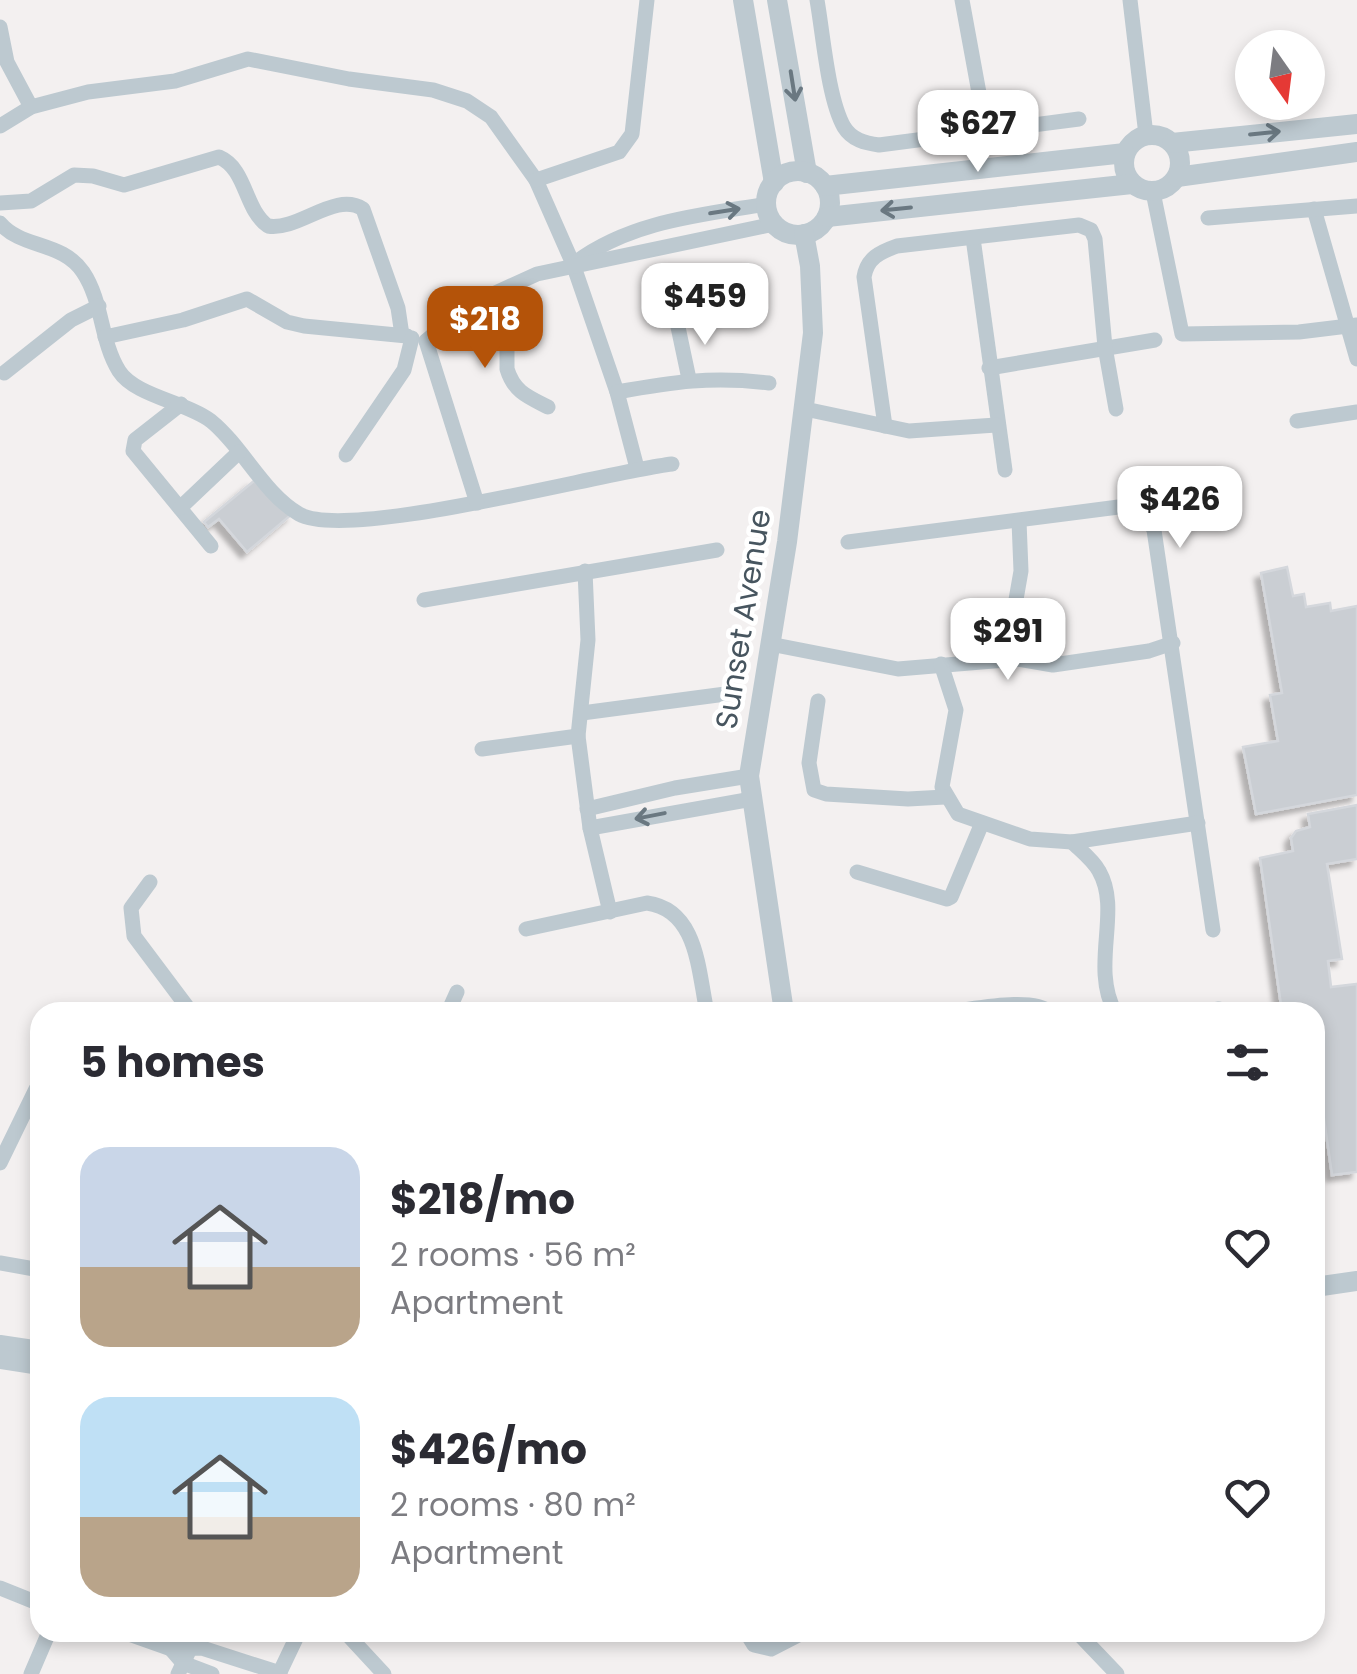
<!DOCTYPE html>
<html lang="en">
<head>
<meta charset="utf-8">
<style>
	:root { --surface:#fff; --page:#f7f7f7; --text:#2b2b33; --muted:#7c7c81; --accent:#b45309 }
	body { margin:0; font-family:Poppins,sans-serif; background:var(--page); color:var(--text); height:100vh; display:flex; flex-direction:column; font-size:38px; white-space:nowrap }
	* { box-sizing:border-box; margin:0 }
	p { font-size:32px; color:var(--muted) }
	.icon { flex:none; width:55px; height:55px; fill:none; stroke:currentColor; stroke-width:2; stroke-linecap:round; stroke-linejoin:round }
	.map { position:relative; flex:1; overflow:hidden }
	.details { position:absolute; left:30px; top:1002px; width:1295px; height:640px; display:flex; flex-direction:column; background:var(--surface); border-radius:30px; box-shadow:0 5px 15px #0003 }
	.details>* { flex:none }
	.needle { width:65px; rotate:166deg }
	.controls { position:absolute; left:1235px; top:30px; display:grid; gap:20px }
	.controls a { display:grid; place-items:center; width:90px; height:90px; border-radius:50%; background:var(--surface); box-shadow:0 5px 15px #0003; font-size:50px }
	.price { position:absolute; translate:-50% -85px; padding:0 22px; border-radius:20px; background:#fff; color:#222; font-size:32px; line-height:65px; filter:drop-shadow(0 2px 5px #0008) }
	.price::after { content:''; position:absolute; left:50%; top:60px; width:30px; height:22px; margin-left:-15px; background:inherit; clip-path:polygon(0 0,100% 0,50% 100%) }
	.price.selected { background:var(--accent); color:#fff }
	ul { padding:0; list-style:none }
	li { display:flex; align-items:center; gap:30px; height:250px; padding:0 50px }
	li span { display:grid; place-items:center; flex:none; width:280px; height:200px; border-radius:30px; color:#555 }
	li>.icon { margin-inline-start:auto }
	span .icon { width:120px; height:120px; fill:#fffc; stroke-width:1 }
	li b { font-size:42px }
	h2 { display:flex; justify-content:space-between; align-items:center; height:120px; padding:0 50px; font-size:42px }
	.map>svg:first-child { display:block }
	.building { fill:#caced3; stroke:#d4d7dc; stroke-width:2.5; filter:url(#shadow) }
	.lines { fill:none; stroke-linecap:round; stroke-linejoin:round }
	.minor { stroke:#bdc9d0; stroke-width:15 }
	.tertiary { stroke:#bdc9d0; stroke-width:20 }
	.oneway { stroke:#6a7881 }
	.labels { text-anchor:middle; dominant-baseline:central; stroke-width:9; stroke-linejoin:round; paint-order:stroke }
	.street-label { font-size:30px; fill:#47555f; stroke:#fff }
</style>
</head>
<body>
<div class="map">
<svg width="1357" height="1674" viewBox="0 0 1357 1674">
	<defs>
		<filter id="shadow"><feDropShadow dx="-6" dy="6" stdDeviation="2.5" flood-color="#0004"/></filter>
	</defs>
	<rect width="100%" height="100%" fill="#f3f0f0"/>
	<g class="building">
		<path d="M254,481l38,33 -45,38 -28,-33 -11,8 -4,-5z"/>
		<path d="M1287,567l6,29 11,-2 2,13 24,-4 1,8 26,-5v189l-101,19 -13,-67 35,-6 -8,-46 12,-2 -21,-120z"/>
		<path d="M1357,805v54l-30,5 15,95 -14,2 3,26 26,-3v188l-25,3 -9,-63 -8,1v-101h-33l-22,-154 33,-7 -2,-13 5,-7 14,-4 -2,-13z"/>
	</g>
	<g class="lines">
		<g class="minor">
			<path d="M817,0c6,34 11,99 27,127 8,13 21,16 35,18l200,-26"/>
			<path d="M962,0l24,131"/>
			<path d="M1130,0l16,135"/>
			<path d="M0,27l7,35 24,45"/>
			<path d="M0,126l31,-19 57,-15 87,-11 73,-22 101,20 84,11 34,11 24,16 45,63 37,84 44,128 20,76"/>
			<path d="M536,180l83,-28 13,-18 15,-134"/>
			<path d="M1153,192l29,142 117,-2 58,-7"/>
			<path d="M0,203l31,-2 43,-26 19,1 31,9 95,-28c28,12 25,52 49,69 31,5 67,-35 95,-17l35,99 4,27"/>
			<path d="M1314,209l43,150"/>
			<path d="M1208,218l149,-12"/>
			<path d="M0,223c22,26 62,18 83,49 20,30 17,68 36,99 16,25 67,31 92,50 32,26 52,72 88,93 49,28 305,-42 373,-50"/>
			<path d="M973,238l32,232"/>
			<path d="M576,262c55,-41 125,-47 191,-58"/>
			<path d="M507,289v80c7,23 21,28 41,38"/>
			<path d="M678,327l11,52"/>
			<path d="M105,337l78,-17 64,-21 40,23 17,4 103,10"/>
			<path d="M426,341l41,-35 70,-32 237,-50"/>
			<path d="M426,341l51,162"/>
			<path d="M989,368l166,-28"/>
			<path d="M4,373l67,-53 28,-14"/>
			<path d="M617,392c56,-10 94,-16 152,-9"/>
			<path d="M181,404l-46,36 -2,11 78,95"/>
			<path d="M805,409l104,22 87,-6"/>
			<path d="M1297,421l60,-9"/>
			<path d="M885,426l-21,-149c3,-19 16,-25 33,-31l182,-21 12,5 4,9 10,108 11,62"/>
			<path d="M346,455l58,-85 8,-32"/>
			<path d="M180,508l59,-56"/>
			<path d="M848,542l286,-37 13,12 7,13 59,400"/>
			<path d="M585,571l3,69 -10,96 12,92 20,84"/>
			<path d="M424,600l293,-50"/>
			<path d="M770,644l128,25 120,-10 35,6 96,-14 24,-8"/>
			<path d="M1018,659l-4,-48 7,-40 -2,-50"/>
			<path d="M941,664l15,46 -14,77 16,27 72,25 42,3 126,-19"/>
			<path d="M818,701l-9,62 5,27 12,4 82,5 37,-2"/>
			<path d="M582,713l151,-20"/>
			<path d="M482,749l96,-13"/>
			<path d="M587,809l88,-21 74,-12"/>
			<path d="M590,828l162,-29"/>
			<path d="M1072,842c8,8 21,18 27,29 23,40 -9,94 16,141"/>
			<path d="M857,872l90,27 4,-2 31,-74"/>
			<path d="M150,882l-19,26 3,28 57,76"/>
			<path d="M526,929l121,-26c51,7 51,68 60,109"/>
			<path d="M448,1012l9,-20"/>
			<path d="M946,1012c25,-2 85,-16 104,0"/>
			<path d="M1202,1012l17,-3 11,3"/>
			<path d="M0,1163l36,-74 4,-2"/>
			<path d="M0,1263l40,7"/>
			<path d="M0,1588l40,16"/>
			<path d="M123,1632l48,17 31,-1 78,25"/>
			<path d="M345,1632l39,42"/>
			<path d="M746,1632l8,13 17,4 33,-17"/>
			<path d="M1077,1632l40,42"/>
			<path d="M171,1649l12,14 29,11"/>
			<path d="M31,1674l18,-42"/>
			<path d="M178,1674l20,-42"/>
			<path d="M279,1674l20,-42"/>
		</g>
		<g class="tertiary">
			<path d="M743,0l31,183"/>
			<path d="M777,0l30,173"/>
			<circle cx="1152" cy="163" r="28"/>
			<path d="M1172,143l185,-19"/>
			<circle cx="798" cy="203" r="32"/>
			<path d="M1177,177l180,-25"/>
			<path d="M825,186l300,-33"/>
			<path d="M827,217l305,-33"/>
			<path d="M784,1012l-35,-236 38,-234 26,-209 -3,-67 -6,-32"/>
			<path d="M1315,1287l42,-6"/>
			<path d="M0,1345l40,6"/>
			<path d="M0,1359l40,6"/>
		</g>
	</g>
	<defs><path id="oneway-shaft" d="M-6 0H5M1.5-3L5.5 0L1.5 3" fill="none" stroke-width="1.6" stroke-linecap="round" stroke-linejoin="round" transform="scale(2.5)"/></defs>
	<g class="oneway">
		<use href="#oneway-shaft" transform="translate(793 86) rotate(81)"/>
		<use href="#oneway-shaft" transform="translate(1265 133) rotate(-6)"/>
		<use href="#oneway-shaft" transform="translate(896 209) rotate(174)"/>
		<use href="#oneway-shaft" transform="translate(725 211) rotate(-9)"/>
		<use href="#oneway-shaft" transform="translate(650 816) rotate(169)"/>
	</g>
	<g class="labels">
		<g class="street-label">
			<text transform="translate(743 619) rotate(-81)">Sunset Avenue</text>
		</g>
	</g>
</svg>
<div class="controls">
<a><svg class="needle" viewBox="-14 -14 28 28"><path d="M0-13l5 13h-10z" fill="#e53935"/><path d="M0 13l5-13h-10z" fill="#7c7c81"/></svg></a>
</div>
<b class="price" style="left:978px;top:175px">$627</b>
<b class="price" style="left:705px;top:348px">$459</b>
<b class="price selected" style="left:485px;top:371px">$218</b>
<b class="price" style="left:1180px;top:551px">$426</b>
<b class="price" style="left:1008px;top:683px">$291</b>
<section class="details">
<h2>5 homes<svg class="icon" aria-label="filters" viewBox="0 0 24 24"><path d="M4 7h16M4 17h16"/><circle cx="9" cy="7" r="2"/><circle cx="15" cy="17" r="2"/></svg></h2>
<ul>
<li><span style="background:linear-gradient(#c9d6e8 60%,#b9a48a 0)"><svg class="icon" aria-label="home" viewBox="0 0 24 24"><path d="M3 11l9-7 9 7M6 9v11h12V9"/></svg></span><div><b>$218/mo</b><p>2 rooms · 56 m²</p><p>Apartment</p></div><svg class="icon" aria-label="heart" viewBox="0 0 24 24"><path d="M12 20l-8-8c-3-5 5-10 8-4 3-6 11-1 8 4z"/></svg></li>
<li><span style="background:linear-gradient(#bfe0f5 60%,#b9a48a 0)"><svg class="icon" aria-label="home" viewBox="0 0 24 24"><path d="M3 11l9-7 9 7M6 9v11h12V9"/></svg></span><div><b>$426/mo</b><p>2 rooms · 80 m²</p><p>Apartment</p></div><svg class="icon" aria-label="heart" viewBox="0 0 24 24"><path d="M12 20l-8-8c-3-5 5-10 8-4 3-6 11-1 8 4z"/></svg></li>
</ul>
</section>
</div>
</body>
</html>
